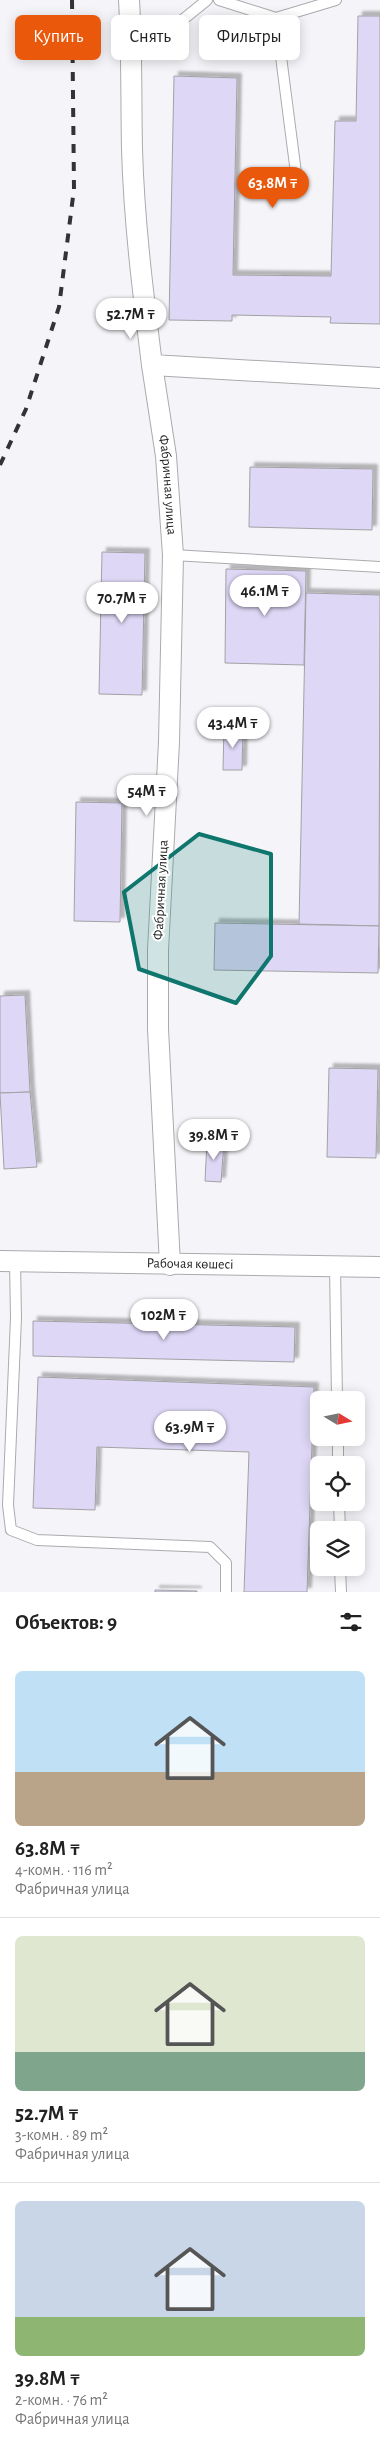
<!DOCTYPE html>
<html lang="ru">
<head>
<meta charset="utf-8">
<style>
	:root { --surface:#fff; --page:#f2f2f2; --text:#222; --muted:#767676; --line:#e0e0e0; --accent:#ea580c }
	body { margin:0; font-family:"Alegreya Sans",sans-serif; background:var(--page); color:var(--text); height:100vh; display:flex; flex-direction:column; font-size:19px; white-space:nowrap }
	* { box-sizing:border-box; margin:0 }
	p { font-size:16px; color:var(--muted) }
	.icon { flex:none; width:28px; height:28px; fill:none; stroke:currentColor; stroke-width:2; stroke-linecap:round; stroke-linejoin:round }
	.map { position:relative; height:1592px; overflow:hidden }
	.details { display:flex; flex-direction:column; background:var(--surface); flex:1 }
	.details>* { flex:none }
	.hud { position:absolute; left:15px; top:15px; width:350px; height:45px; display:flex; gap:10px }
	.needle { width:32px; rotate:100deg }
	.fabs { position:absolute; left:310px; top:1391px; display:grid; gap:10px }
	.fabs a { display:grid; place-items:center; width:55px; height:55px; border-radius:8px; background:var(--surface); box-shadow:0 2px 12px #0003; font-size:25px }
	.price { position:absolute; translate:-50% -42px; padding:0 11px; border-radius:18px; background:#fff; color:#222; font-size:16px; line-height:32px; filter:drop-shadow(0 1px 2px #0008) }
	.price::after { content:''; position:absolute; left:50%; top:30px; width:15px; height:11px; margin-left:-8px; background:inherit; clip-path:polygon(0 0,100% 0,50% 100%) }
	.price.current { background:var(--accent); color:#fff }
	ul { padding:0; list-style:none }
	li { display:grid; align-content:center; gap:10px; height:265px; padding:0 15px }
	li+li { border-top:1px solid var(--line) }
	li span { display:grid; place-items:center; height:155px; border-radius:8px; color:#555 }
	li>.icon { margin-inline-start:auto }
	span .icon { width:90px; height:90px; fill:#fffc; stroke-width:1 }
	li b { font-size:21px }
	h2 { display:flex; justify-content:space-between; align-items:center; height:60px; padding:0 15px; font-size:21px }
	.chip { padding:0 18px; border-radius:8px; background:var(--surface); box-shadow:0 2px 12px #0003; font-size:18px; line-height:45px }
	.chip.current { background:var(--accent); color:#fff }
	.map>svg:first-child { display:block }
	.building { fill:#ded7f5; stroke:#a2a1a5; filter:url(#shadow) }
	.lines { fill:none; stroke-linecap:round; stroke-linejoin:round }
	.lane-casing { stroke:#ababae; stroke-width:12 }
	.street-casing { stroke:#ababae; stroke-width:22 }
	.lane { stroke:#fff; stroke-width:10 }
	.street { stroke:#fff; stroke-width:20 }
	.rail { stroke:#333335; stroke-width:4; stroke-dasharray:9 9; stroke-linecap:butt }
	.marked { fill:#0f766e; fill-opacity:0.2; stroke:#0f766e; stroke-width:4; stroke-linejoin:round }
	.labels { text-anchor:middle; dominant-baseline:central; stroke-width:4; stroke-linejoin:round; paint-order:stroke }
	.street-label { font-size:14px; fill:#1c1c1d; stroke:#fff }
</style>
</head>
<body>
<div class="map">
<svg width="380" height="1592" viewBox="0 0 380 1592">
	<defs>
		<filter id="shadow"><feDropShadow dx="4.5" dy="-4.5" stdDeviation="1" flood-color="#0004"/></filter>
	</defs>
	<rect width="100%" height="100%" fill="#f5f5f9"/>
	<g class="building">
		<path d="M358,16h22v308l-50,-1 1,-6 -99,-2v6l-63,-1 5,-244 63,2 -4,197 98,1 4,-155h21z"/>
		<path d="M250,467l123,2 -1,61 -123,-3z"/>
		<path d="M102,552l43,1 -3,142 -43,-1z"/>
		<path d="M226,569l80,2 -2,94 -79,-2z"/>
		<path d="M306,593l74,2 -1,331 -80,-2z"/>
		<path d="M224,727h19l-1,43h-19z"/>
		<path d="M76,802l46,1 -2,119 -46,-1z"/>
		<path d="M215,923l164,3 -1,47 -164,-3z"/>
		<path d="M25,995l5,97 -30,1v-97z"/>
		<path d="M329,1068l49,1 -2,89 -49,-1z"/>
		<path d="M30,1092l7,75 -33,2 -4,-76z"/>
		<path d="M207,1141l17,1 -3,40 -16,-1z"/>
		<path d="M33,1321l262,6 -1,35 -261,-6z"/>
		<path d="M38,1377l276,10 -7,205h-63l5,-140 -152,-5 -2,63 -62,-2z"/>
		<path d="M155,1590l42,1v1h-42z"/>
	</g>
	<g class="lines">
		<g class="lane-casing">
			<g id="lane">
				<path d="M219,0l57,18 20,155"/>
				<path d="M276,18l60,-18"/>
				<path d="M133,60l74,-60"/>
				<path d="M173,555l207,12"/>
				<path d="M15,1261l1,57 -8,187 3,25 26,10 173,7 16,16v29"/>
				<path d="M335,1266l2,134"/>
				<path d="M338,1438v27"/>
				<path d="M339,1502l1,28"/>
				<path d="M340,1568l1,24"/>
			</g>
		</g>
		<g class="street-casing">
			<g id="street">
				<path d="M129,0c3,50 2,99 3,149 2,72 11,144 20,216l228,13"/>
				<path id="s1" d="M152,365l14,91 7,99 -4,187 -11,208v79l12,236"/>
				<path id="s2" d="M0,1261l380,6"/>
			</g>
		</g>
		<use href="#lane" class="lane"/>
		<use href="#street" class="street"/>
		<path class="rail" d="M0,465l26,-56 33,-102 15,-118 -2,-189"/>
	</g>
	<path class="marked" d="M199,834l72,20v102l-35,47 -97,-34 -15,-77z"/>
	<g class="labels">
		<g class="street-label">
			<text stroke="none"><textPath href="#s1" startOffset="121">Фабричная улица</textPath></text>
			<text transform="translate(161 890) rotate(-87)">Фабричная улица</text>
			<text stroke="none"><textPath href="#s2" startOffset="190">Рабочая көшесі</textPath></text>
		</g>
	</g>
</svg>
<div class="fabs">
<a><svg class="needle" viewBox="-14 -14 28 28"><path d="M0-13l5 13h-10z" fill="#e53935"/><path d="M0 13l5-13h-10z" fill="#767676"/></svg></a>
<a><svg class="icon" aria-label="locate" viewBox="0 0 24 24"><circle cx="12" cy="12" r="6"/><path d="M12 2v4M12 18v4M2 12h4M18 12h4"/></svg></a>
<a><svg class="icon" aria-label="layers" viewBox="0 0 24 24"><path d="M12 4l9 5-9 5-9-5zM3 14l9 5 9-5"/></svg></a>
</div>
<b class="price current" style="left:273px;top:209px">63.8M ₸</b>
<b class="price" style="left:131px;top:340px">52.7M ₸</b>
<b class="price" style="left:265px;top:617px">46.1M ₸</b>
<b class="price" style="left:122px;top:624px">70.7M ₸</b>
<b class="price" style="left:233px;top:749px">43.4M ₸</b>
<b class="price" style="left:147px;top:817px">54M ₸</b>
<b class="price" style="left:214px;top:1161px">39.8M ₸</b>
<b class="price" style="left:164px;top:1341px">102M ₸</b>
<b class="price" style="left:190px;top:1453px">63.9M ₸</b>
<div class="hud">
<a class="chip current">Купить</a>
<a class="chip">Снять</a>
<a class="chip">Фильтры</a>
</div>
</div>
<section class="details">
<h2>Объектов: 9<svg class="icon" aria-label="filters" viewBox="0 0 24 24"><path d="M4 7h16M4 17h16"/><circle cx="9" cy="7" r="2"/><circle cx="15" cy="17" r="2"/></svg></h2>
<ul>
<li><span style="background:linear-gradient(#bfe0f5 65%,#b9a48a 0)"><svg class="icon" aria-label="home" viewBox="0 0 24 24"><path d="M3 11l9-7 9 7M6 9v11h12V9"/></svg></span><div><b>63.8M ₸</b><p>4-комн. · 116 m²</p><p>Фабричная улица</p></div></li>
<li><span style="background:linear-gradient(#dfe7d0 75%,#7fa58c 0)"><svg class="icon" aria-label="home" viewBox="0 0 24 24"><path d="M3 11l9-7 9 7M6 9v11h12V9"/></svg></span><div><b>52.7M ₸</b><p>3-комн. · 89 m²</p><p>Фабричная улица</p></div></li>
<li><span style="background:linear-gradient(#c9d6e8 75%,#8fb573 0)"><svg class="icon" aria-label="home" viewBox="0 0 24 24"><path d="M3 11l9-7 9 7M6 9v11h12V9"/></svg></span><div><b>39.8M ₸</b><p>2-комн. · 76 m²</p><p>Фабричная улица</p></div></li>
</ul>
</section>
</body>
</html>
